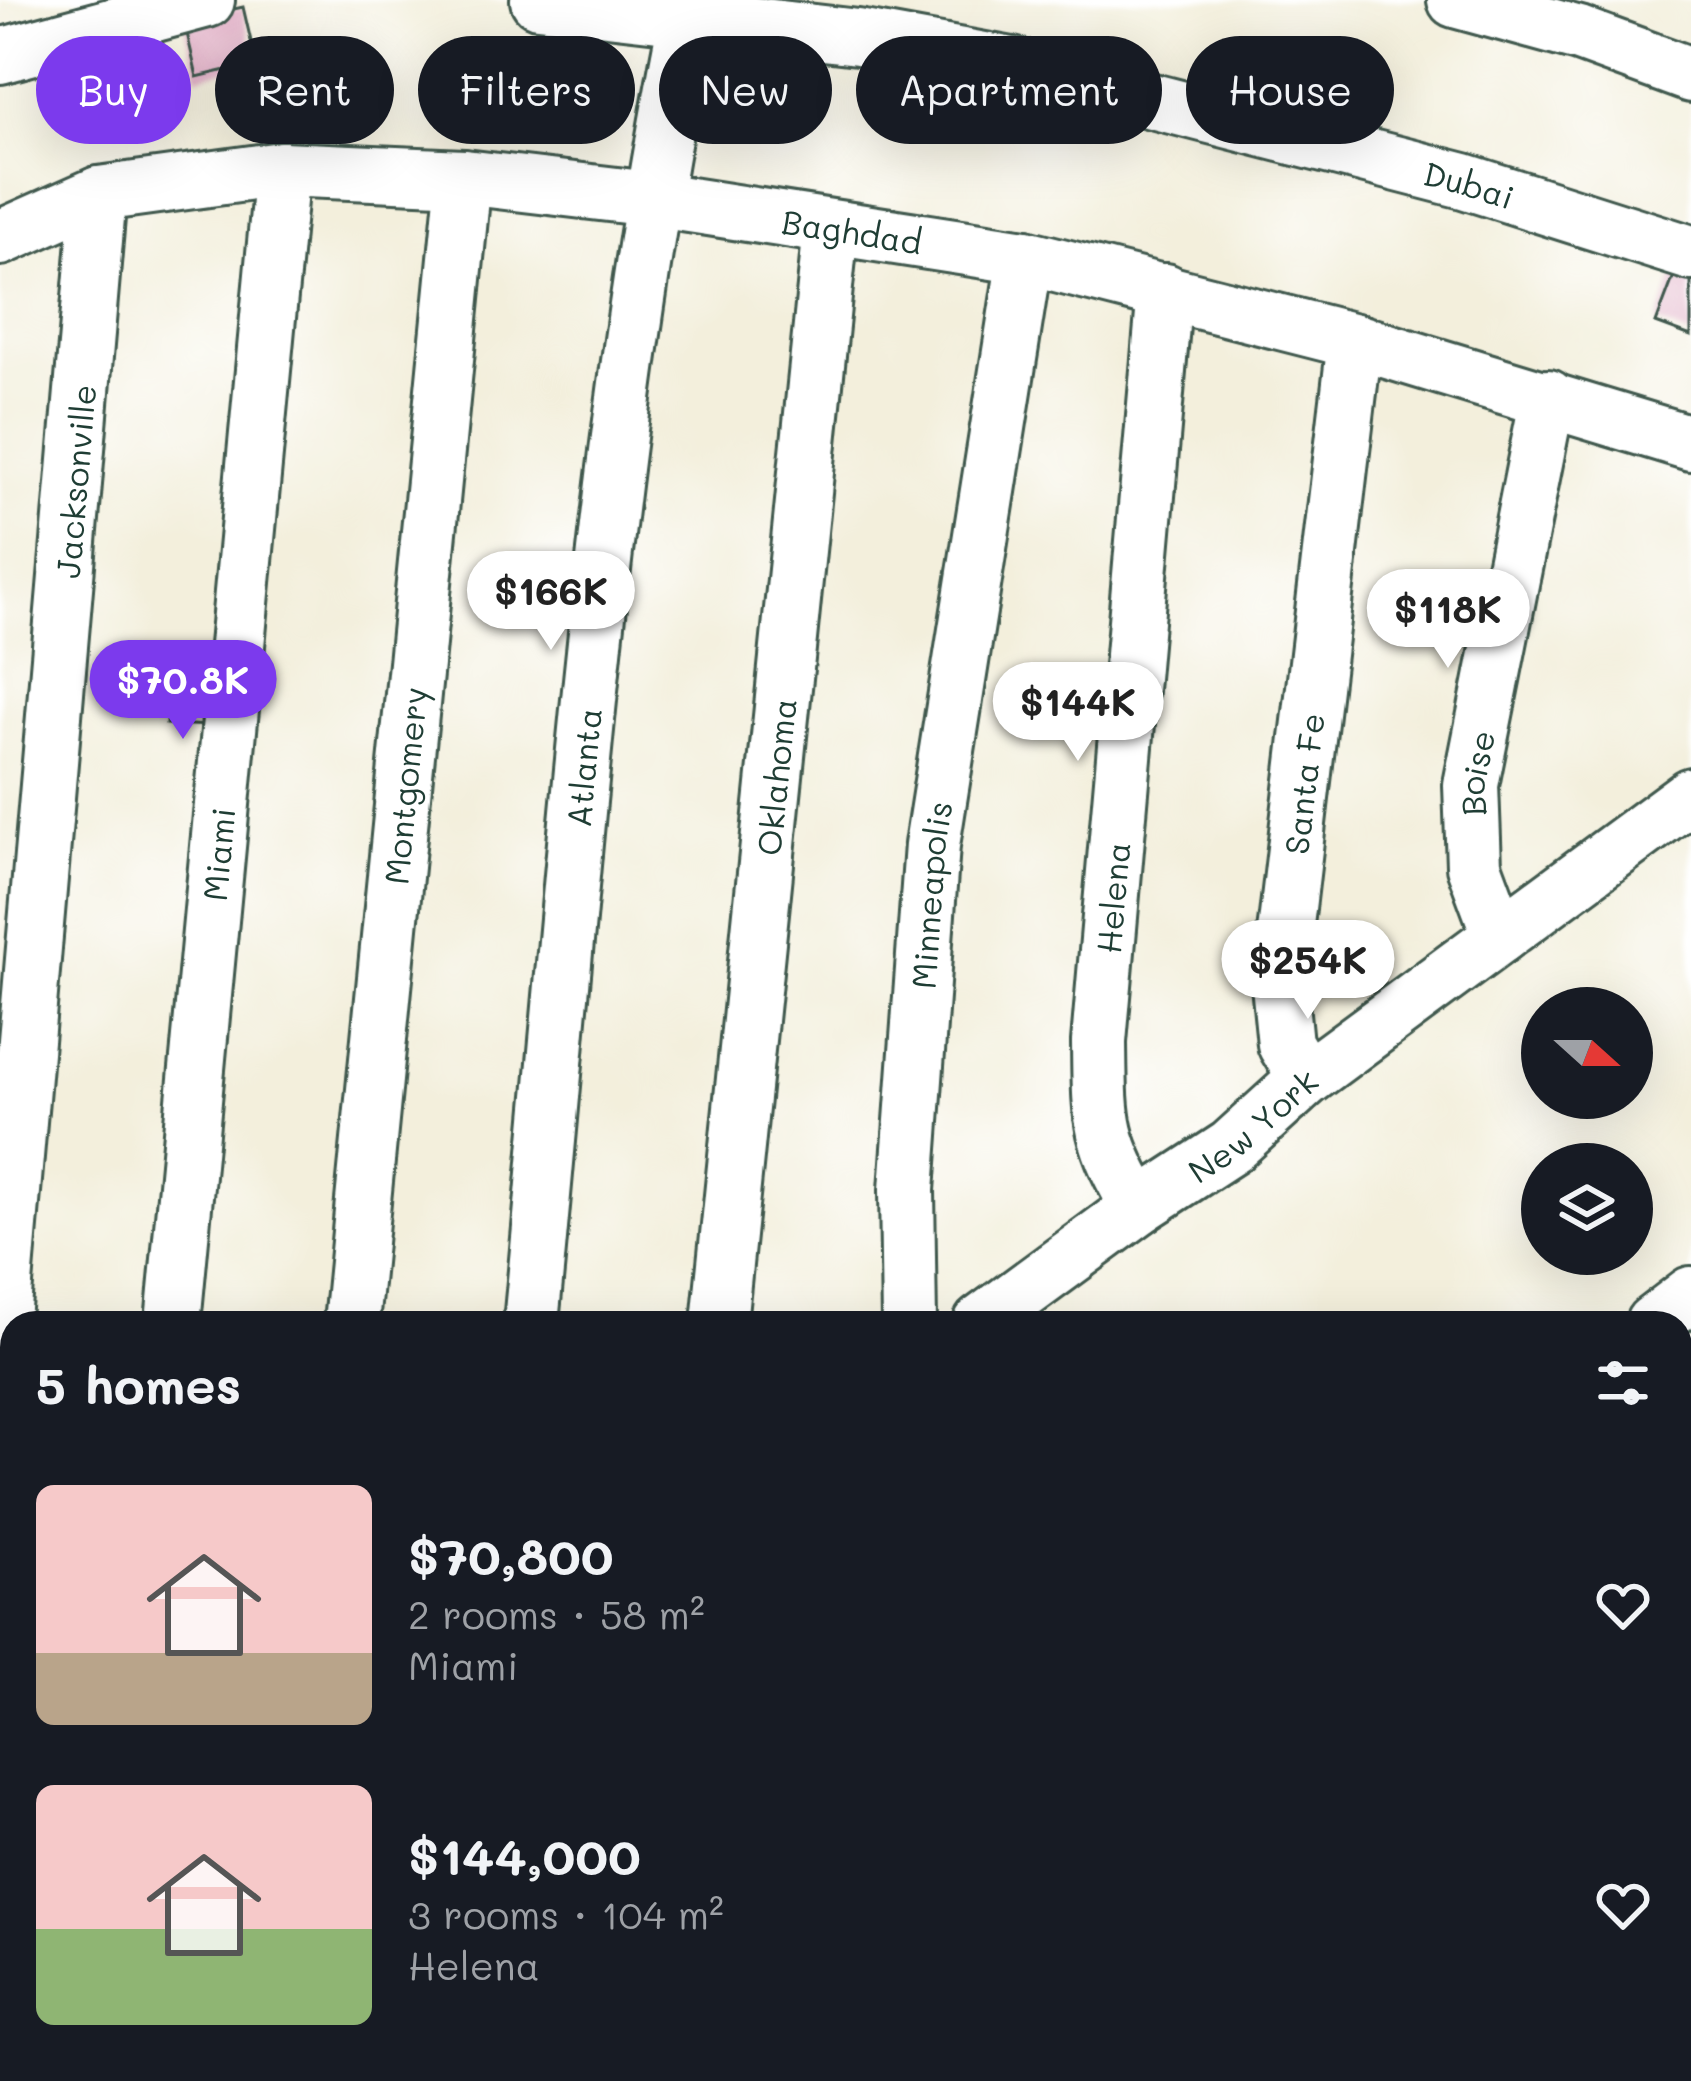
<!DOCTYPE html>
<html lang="en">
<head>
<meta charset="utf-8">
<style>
	:root { --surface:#171b24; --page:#20242c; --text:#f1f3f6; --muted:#9ea1a6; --accent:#7c3aed }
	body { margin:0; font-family:Mali,sans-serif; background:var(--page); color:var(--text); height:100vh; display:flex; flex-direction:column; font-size:45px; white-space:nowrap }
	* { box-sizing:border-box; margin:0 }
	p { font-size:39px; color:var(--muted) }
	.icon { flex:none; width:66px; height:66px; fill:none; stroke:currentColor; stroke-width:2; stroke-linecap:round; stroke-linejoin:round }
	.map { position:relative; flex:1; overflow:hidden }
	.drawer { position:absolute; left:0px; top:1311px; width:1692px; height:771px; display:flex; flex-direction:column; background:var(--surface); border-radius:36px 36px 0 0; box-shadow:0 12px 48px #0002 }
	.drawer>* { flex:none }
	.hud { position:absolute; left:36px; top:36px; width:1620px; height:108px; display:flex; gap:24px }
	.needle { width:78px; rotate:111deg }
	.tools { position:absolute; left:1521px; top:987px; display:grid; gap:24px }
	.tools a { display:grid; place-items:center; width:132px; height:132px; border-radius:50%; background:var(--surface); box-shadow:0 12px 48px #0002; font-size:60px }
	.price { position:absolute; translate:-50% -102px; padding:0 27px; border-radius:42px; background:#fff; color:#222; font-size:39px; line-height:78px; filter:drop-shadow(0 3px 6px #0008) }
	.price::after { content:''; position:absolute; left:50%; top:72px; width:36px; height:27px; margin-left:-18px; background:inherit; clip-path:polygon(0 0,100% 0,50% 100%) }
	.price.selected { background:var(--accent); color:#fff }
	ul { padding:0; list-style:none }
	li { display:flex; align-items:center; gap:36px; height:300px; padding:0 36px }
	li span { display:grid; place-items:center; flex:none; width:336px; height:240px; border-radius:18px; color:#555 }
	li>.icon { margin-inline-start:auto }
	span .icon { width:144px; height:144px; fill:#fffc; stroke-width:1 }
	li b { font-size:51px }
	h2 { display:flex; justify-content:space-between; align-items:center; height:144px; padding:0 36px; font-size:51px }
	.pill { padding:0 42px; border-radius:54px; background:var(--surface); box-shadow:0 12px 48px #0002; font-size:42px; line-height:108px }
	.pill.selected { background:var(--accent); color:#fff }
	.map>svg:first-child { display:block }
	.building { fill:#dfacc3 }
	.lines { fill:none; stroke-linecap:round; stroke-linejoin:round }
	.minor-casing { stroke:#3f584d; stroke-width:60 }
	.minor { stroke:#fff; stroke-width:54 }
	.labels { text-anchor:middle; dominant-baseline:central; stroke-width:10; stroke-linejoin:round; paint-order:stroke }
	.street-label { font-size:33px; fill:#1f3d34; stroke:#fff }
</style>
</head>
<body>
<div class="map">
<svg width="1691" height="2081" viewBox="0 0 1691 2081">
	<rect width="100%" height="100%" fill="#fff"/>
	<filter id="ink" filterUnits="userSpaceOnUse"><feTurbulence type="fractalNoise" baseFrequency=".00833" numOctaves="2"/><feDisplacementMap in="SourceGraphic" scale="24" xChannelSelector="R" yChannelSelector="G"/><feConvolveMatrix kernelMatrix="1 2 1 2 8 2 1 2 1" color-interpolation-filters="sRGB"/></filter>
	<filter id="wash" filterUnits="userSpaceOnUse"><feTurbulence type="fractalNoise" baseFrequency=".004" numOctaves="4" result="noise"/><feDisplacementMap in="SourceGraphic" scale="48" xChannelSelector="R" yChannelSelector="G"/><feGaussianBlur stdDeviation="2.7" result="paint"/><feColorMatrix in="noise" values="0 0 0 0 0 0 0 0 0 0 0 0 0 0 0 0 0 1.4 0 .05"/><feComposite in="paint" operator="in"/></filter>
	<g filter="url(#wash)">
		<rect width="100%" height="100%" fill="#f3efdc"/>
		<g id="blocks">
			<g class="building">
				<path d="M243,7l13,56 -59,14 -13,-57z"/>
				<path d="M1675,273l16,6v57l-35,-13z"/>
				<path d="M169,664l48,1 -3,61 -48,-2z"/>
			</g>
		</g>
	</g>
	<g filter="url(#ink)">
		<use href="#blocks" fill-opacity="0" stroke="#3f584d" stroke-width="3"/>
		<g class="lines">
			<g class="minor-casing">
				<g id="minor">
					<path id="s1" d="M538,0l320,37 154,28 452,116 227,72"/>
					<path d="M1455,0l124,34 112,41"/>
					<path d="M0,56l207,-56"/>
					<path id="s2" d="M0,238l99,-44 183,-25 182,8 187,22 374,58 330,84 336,102"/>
					<path id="s3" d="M1500,936l-26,-70 -3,-81 77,-388"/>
					<path id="s4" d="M1306,1079l-21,-35 -6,-60 76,-643"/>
					<path id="s5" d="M1139,1207c-41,-68 -39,-87 -40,-165l66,-751"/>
					<path id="s6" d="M173,1323l109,-1154"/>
					<path id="s7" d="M351,1323l113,-1146"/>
					<path id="s8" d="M531,1323c43,-442 70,-888 159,-1323"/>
					<path id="s9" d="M719,1323l112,-1095"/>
					<path id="s10" d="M909,1323l-2,-133 25,-345 93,-588"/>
					<path id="s11" d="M981,1323l158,-116 92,-60 75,-68 385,-284"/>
					<path d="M1653,1323l38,-29"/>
					<path id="s12" d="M0,1342l99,-1148"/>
					<path d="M0,1558h12"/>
					<path d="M1680,1623l11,2"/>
					<path d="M0,1754l12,1"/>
					<path d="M1680,1803l11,1"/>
					<path d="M1680,1918l11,2"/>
					<path d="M0,1996l12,1"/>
					<path d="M0,2052l12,-13"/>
					<path d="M912,2070l127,11"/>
					<path d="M606,2081l13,-11"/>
				</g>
			</g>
			<use href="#minor" class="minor"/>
		</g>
	</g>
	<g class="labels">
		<g class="street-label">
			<text stroke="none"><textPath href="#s1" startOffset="951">Dubai</textPath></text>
			<text stroke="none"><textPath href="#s2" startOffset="867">Baghdad</textPath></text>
			<text stroke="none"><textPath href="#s12" startOffset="864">Jacksonville</textPath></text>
			<text stroke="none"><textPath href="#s8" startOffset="558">Atlanta</textPath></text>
			<text stroke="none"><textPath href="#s3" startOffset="168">Boise</textPath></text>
			<text stroke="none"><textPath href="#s9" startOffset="549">Oklahoma</textPath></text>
			<text stroke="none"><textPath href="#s4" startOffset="303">Santa Fe</textPath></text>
			<text stroke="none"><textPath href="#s7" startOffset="540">Montgomery</textPath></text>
			<text stroke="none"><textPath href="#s6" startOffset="471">Miami</textPath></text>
			<text stroke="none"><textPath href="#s10" startOffset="429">Minneapolis</textPath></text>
			<text stroke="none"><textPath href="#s5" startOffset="318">Helena</textPath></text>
			<text stroke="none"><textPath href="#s11" startOffset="336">New York</textPath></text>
		</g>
	</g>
</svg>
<div class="tools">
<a><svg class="needle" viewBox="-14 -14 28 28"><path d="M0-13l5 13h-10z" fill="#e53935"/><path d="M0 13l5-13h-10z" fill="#9ea1a6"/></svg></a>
<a><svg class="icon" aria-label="layers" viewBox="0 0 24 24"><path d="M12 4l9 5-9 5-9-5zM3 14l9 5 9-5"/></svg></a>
</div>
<b class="price" style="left:551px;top:653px">$166K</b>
<b class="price" style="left:1448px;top:671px">$118K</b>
<b class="price selected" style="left:183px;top:742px">$70.8K</b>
<b class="price" style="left:1078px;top:764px">$144K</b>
<b class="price" style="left:1308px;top:1022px">$254K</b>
<div class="hud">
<a class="pill selected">Buy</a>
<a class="pill">Rent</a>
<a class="pill">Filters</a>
<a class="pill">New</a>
<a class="pill">Apartment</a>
<a class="pill">House</a>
</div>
<section class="drawer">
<h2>5 homes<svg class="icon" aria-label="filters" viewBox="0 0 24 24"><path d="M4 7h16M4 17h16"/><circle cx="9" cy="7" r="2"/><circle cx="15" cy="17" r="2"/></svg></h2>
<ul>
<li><span style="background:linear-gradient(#f6c9c9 70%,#b9a48a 0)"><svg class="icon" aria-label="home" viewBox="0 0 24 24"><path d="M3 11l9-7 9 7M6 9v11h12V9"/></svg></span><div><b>$70,800</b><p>2 rooms · 58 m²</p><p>Miami</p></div><svg class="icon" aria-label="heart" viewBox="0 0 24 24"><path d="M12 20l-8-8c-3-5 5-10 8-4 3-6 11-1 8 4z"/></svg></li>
<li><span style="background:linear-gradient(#f6c9c9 60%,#8fb573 0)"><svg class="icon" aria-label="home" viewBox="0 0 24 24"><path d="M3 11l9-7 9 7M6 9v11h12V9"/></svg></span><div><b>$144,000</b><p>3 rooms · 104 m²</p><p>Helena</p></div><svg class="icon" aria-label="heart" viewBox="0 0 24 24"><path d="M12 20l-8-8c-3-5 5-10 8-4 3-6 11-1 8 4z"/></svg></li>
</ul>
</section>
</div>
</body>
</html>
